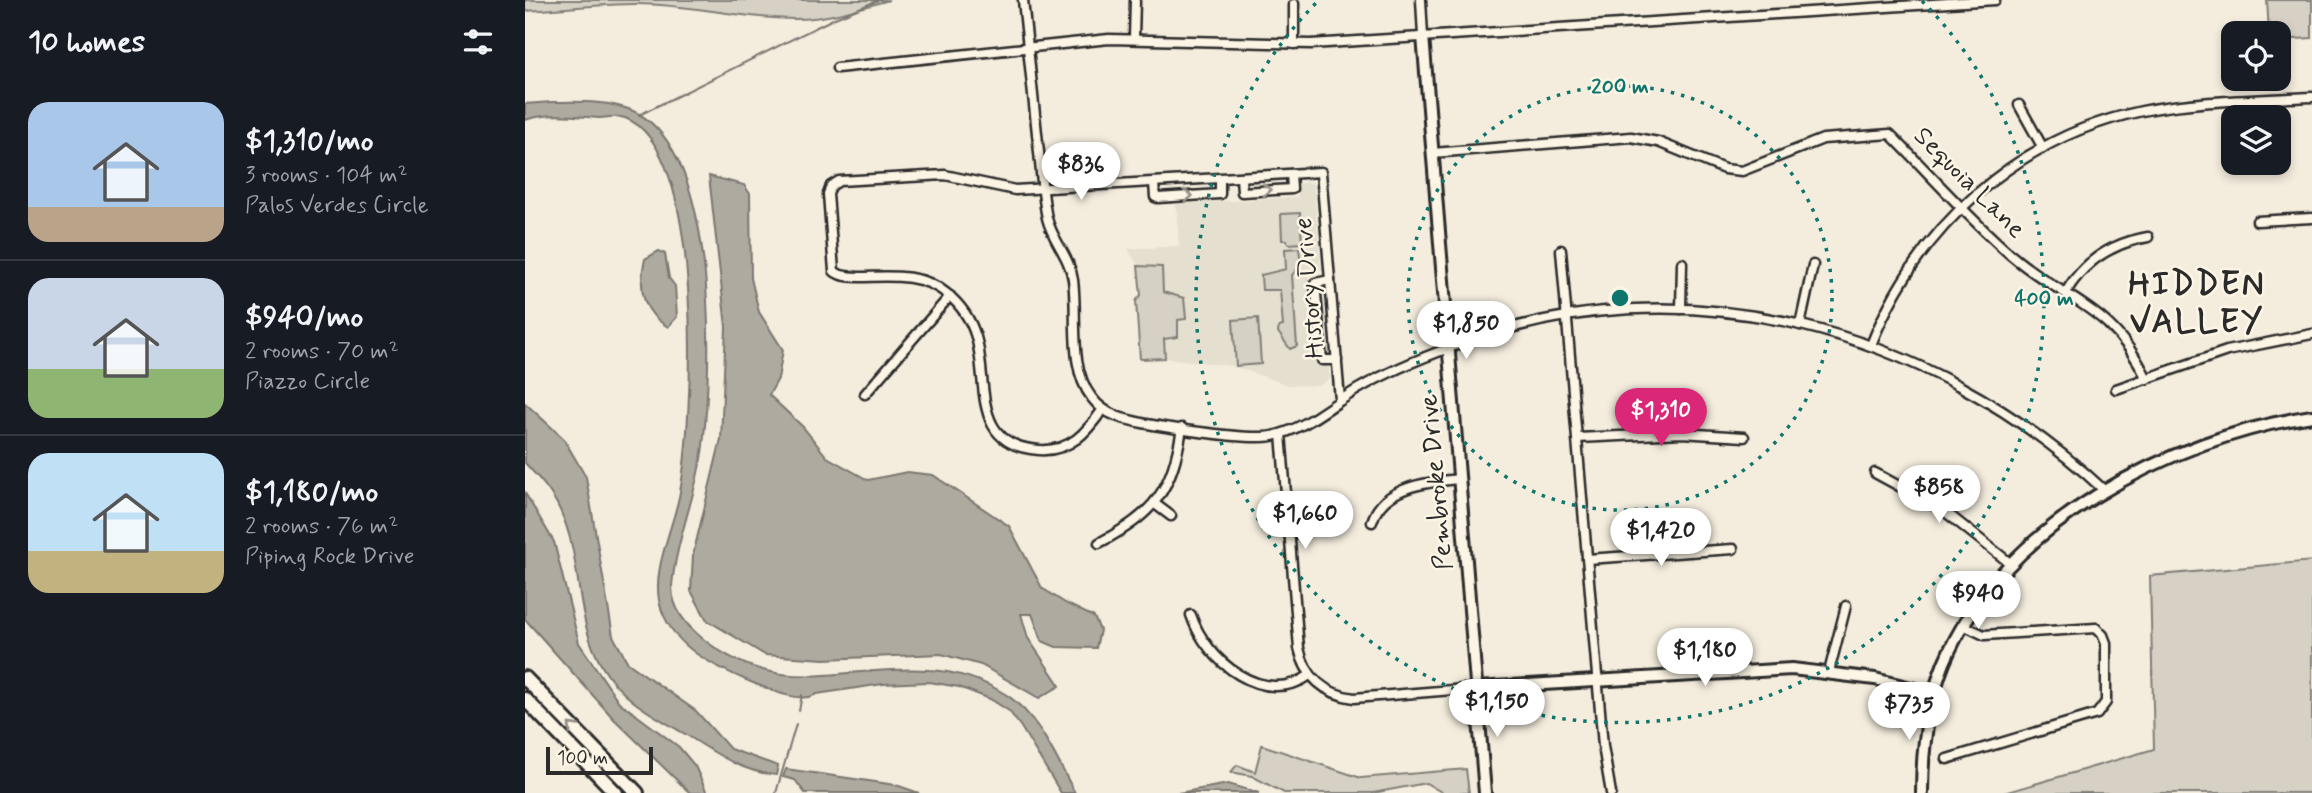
<!DOCTYPE html>
<html lang="en">
<head>
<meta charset="utf-8">
<style>
	:root { --surface:#171b24; --page:#242831; --text:#f1f3f6; --muted:#9ea1a6; --line:#363941; --accent:#db2777 }
	body { margin:0; font-family:Mynerve,sans-serif; background:var(--page); color:var(--text); height:100vh; display:flex; flex-direction:column; font-size:26px; white-space:nowrap }
	* { box-sizing:border-box; margin:0 }
	p { font-size:23px; color:var(--muted) }
	.icon { flex:none; width:38px; height:38px; fill:none; stroke:currentColor; stroke-width:2; stroke-linecap:round; stroke-linejoin:round }
	.map { position:relative; flex:1; overflow:hidden }
	.panel { display:flex; flex-direction:column; background:var(--surface); width:525px }
	.panel>* { flex:none }
	.tools { position:absolute; left:1696px; top:21px; display:grid; gap:14px }
	.tools a { display:grid; place-items:center; width:70px; height:70px; border-radius:14px; background:var(--surface); box-shadow:0 4px 10px #0003; font-size:35px }
	.scale { position:absolute; left:21px; bottom:18px; width:107px; box-sizing:border-box; padding-left:7px; border:4px solid #2b2b2b; border-top:0; font-size:19px; line-height:24px; white-space:nowrap; color:#2b2b2b; -webkit-text-stroke:5px #fcf5e5; paint-order:stroke }
	.price { position:absolute; translate:-50% -60px; padding:0 16px; border-radius:24px; background:#fff; color:#222; font-size:23px; line-height:46px; filter:drop-shadow(0 2px 4px #0008) }
	.price::after { content:''; position:absolute; left:50%; top:42px; width:21px; height:16px; margin-left:-10px; background:inherit; clip-path:polygon(0 0,100% 0,50% 100%) }
	.price.active { background:var(--accent); color:#fff }
	ul { padding:0; list-style:none }
	li { display:flex; align-items:center; gap:21px; height:175px; padding:0 28px }
	li+li { border-top:2px solid var(--line) }
	li span { display:grid; place-items:center; flex:none; width:196px; height:140px; border-radius:21px; color:#555 }
	li>.icon { margin-inline-start:auto }
	span .icon { width:84px; height:84px; fill:#fffc; stroke-width:1 }
	li b { font-size:30px }
	h2 { display:flex; justify-content:space-between; align-items:center; height:84px; padding:0 28px; font-size:30px }
	main { display:flex; flex:1; min-height:0 }
	.map>svg:first-child { display:block }
	.built { fill:#e5dfd0 }
	.green { fill:#d6d1c4; stroke:#807e78; stroke-width:2 }
	.water { fill:#afaaa0; stroke:#7a7771; stroke-width:2 }
	.lines { fill:none; stroke-linecap:round; stroke-linejoin:round }
	.stream { stroke:#7a7771; stroke-width:2 }
	.street-casing { stroke:#2b2b2b; stroke-width:13 }
	.secondary-casing { stroke:#2b2b2b; stroke-width:16 }
	.primary-casing { stroke:#2b2b2b; stroke-width:18 }
	.street { stroke:#fcf5e5; stroke-width:8 }
	.secondary { stroke:#fcf5e5; stroke-width:10 }
	.primary { stroke:#fcf5e5; stroke-width:12 }
	.oneway { stroke:#949088 }
	.ring { fill:none; stroke:#0f766e; stroke-width:3.5; stroke-dasharray:3.5 7 }
	.labels { text-anchor:middle; dominant-baseline:central; stroke-width:5; stroke-linejoin:round; paint-order:stroke }
	.street-label { font-size:26px; fill:#2b2b2b; stroke:#fcf5e5 }
	.district-label { font-size:33px; font-weight:bold; letter-spacing:2px; fill:#2b2b2b; stroke:#fcf5e5 }
	.centre { fill:#0f766e; stroke:#fcf5e5; stroke-width:3.5 }
	.ring-label { font-size:21px; text-anchor:middle; font-weight:bold; fill:#0f766e; stroke:#fcf5e5; stroke-width:5; stroke-linejoin:round; paint-order:stroke }
</style>
</head>
<body>
<main>
<section class="panel">
<h2>10 homes<svg class="icon" aria-label="filters" viewBox="0 0 24 24"><path d="M4 7h16M4 17h16"/><circle cx="9" cy="7" r="2"/><circle cx="15" cy="17" r="2"/></svg></h2>
<ul>
<li><span style="background:linear-gradient(#a9c7e8 75%,#b9a48a 0)"><svg class="icon" aria-label="home" viewBox="0 0 24 24"><path d="M3 11l9-7 9 7M6 9v11h12V9"/></svg></span><div><b>$1,310/mo</b><p>3 rooms · 104 m²</p><p>Palos Verdes Circle</p></div></li>
<li><span style="background:linear-gradient(#c9d6e8 65%,#8fb573 0)"><svg class="icon" aria-label="home" viewBox="0 0 24 24"><path d="M3 11l9-7 9 7M6 9v11h12V9"/></svg></span><div><b>$940/mo</b><p>2 rooms · 70 m²</p><p>Piazzo Circle</p></div></li>
<li><span style="background:linear-gradient(#bfe0f5 70%,#c2b280 0)"><svg class="icon" aria-label="home" viewBox="0 0 24 24"><path d="M3 11l9-7 9 7M6 9v11h12V9"/></svg></span><div><b>$1,180/mo</b><p>2 rooms · 76 m²</p><p>Piping Rock Drive</p></div></li>
</ul>
</section>
<div class="map">
<svg width="1787" height="793" viewBox="0 0 1787 793">
	<rect width="100%" height="100%" fill="#f4edde"/>
	<filter id="ink" filterUnits="userSpaceOnUse"><feTurbulence type="fractalNoise" baseFrequency=".0143" numOctaves="2"/><feDisplacementMap in="SourceGraphic" scale="14" xChannelSelector="R" yChannelSelector="G"/><feConvolveMatrix kernelMatrix="1 2 1 2 8 2 1 2 1" color-interpolation-filters="sRGB"/></filter>
	<g filter="url(#ink)">
		<path class="built" d="M781,182l7,2 1,6 7,79 -13,8 7,86 13,2 2,13 -11,8 -31,-1 -56,-19 -67,-8 -25,1 -4,-58 5,-6 -3,-29 -10,-17 51,-3 -3,-42 121,-7 2,-13z"/>
		<g class="green">
			<path d="M0,0h364c-31,9 -61,19 -94,19 -53,0 -105,-15 -158,-15 -37,0 -75,5 -112,7z"/>
			<path d="M1742,0h45v38l-33,2v-7h-10z"/>
			<path d="M775,213l2,30 -14,1 -1,-4h-5l-1,-26z"/>
			<path d="M774,248l2,17 -9,10 5,71 -7,3 -12,-17 1,-5 4,-1 -3,-36h-18l-1,-15 25,-6 -1,-20z"/>
			<path d="M613,266l24,1 1,25 21,6 2,21 -8,1v17l-14,2 1,19 -25,1 -4,-58 5,-6z"/>
			<path d="M733,318l3,46 -25,2 -3,-46z"/>
			<path d="M1787,561v232h-308l150,-44 -4,-173z"/>
			<path d="M737,745l99,33 105,-9 3,24h-26l-17,-10 -53,10h-89l-32,-17 -21,-4 6,-7 18,7z"/>
		</g>
		<g class="water">
			<path d="M27,102c25,0 55,-2 79,8 89,38 81,256 72,336 -6,48 -27,93 -31,140 0,23 14,39 31,53 79,62 140,25 226,31 26,1 54,10 76,24 33,20 52,66 70,99h-14l-40,-66 -12,-16 -19,-12 -31,-12 -30,-5 -46,2 -66,10c-18,11 -53,-7 -71,-14 -34,-15 -70,-32 -84,-69 -14,-36 12,-83 18,-119 13,-71 27,-344 -55,-374 -10,-3 -17,0 -26,0 -23,-2 -52,-6 -74,2v-16z"/>
			<path d="M184,176l35,9 6,9 1,84 8,34 24,38 -5,29 -9,16 34,32 24,30 41,23 39,-8 26,3 76,51 33,62 23,15 29,14 6,13 -4,18 -40,-1 -14,-6 -10,-27h-11l7,24 32,48 -21,12 -58,-33 -40,-11 -117,5 -59,-4 -58,-35 -16,-29 2,-36 28,-116 5,-112z"/>
			<path d="M134,251l6,3 4,24 6,8 2,31 -9,10c-27,-15 -30,-40 -23,-68z"/>
			<path d="M0,403l38,35 23,39 27,159 15,27 68,48 34,38 48,17 -2,9c-35,-3 -62,-23 -91,-41 -30,-18 -63,-34 -82,-66 -30,-49 -19,-107 -43,-158 -8,-18 -21,-32 -35,-47z"/>
			<path d="M0,493l29,49 25,101 40,59 60,45 16,19 12,27h-17l-77,-75 -88,-99z"/>
			<path d="M261,769l110,16 23,8h-114l-10,-13 -12,-3z"/>
			<path d="M703,784l31,9h-81z"/>
		</g>
		<g class="lines">
			<g class="stream">
				<path d="M114,115l196,-97 44,-18"/>
				<path d="M274,711l3,-16"/>
				<path d="M251,793l20,-69"/>
			</g>
			<g class="street-casing">
				<g id="street">
					<path d="M498,0c5,48 10,95 15,143 3,25 4,51 9,75 5,22 23,39 26,62 5,37 -5,88 19,118 6,8 14,14 24,18 23,9 132,25 156,20 32,-6 59,-31 86,-47 31,-18 63,-31 96,-43 230,-86 475,-19 651,145"/>
					<path d="M896,0l2,36"/>
					<path d="M769,4v40"/>
					<path d="M609,38l1,-38"/>
					<path d="M312,68l272,-29 202,5 684,-44"/>
					<path d="M1494,105l24,43"/>
					<path d="M908,153l198,-16 27,5 66,27 18,2 81,-32 67,-5c40,40 78,84 121,121 56,48 100,49 136,124"/>
					<path d="M716,177l1,15 50,-3 -1,-15"/>
					<path d="M629,183l1,14 3,1 62,-4v-15"/>
					<path d="M306,186l8,-5 106,-6 70,15 306,-18 19,228"/>
					<path d="M306,186l-3,8 6,77c17,16 74,-9 112,22 14,11 25,27 30,44 13,44 -6,109 63,113 31,2 48,-18 64,-41"/>
					<path d="M1732,221l55,-3"/>
					<path d="M1036,250l42,496 8,47"/>
					<path d="M805,280l-15,3 7,77h15"/>
					<path d="M1541,292c19,-32 46,-49 82,-55"/>
					<path d="M1156,309l1,-46"/>
					<path d="M1275,325l13,-60"/>
					<path d="M1346,345c46,-117 146,-208 271,-234 56,-11 114,-11 170,-14"/>
					<path d="M1591,389l111,-38 85,-17"/>
					<path d="M340,394l85,-98"/>
					<path d="M756,434l18,214c6,29 26,46 55,50l123,-10"/>
					<path d="M1053,438l104,-5 62,4"/>
					<path d="M1350,473l68,37 68,54"/>
					<path d="M630,504l16,12"/>
					<path d="M847,522c10,-36 56,-40 88,-43"/>
					<path d="M574,543c56,-30 73,-52 83,-115"/>
					<path d="M1062,559l146,-10"/>
					<path d="M666,615c15,46 73,93 119,60"/>
					<path d="M1304,672l17,-66"/>
					<path d="M1422,759l150,-45 9,-12v-59l-3,-8 -7,-7 -112,7 -21,-10"/>
				</g>
			</g>
			<g class="secondary-casing">
				<g id="secondary">
					<path d="M898,36l62,757"/>
					<path d="M952,688l315,-19 83,10 60,15"/>
					<path d="M1397,793c0,-43 6,-90 22,-130 58,-139 226,-225 368,-247"/>
				</g>
			</g>
			<g class="primary-casing">
				<g id="primary">
					<path d="M0,678l112,115"/>
					<path d="M0,699l91,94"/>
				</g>
			</g>
			<use href="#street" class="street"/>
			<use href="#secondary" class="secondary"/>
			<use href="#primary" class="primary"/>
		</g>
		<defs><path id="oneway-chevron" d="M-2-3.5L2.5 0L-2 3.5" fill="none" stroke-width="1.6" stroke-linecap="round" stroke-linejoin="round" transform="scale(1.75)"/></defs>
		<g class="oneway">
			<use href="#oneway-chevron" transform="translate(742 190) rotate(-3)"/>
			<use href="#oneway-chevron" transform="translate(663 196) rotate(-3)"/>
			<use href="#oneway-chevron" transform="translate(47 727) rotate(-134)"/>
		</g>
	</g>
	<g class="ring">
		<circle cx="1095" cy="298" r="212"/>
		<path d="M1397 1A424 424 0 1 1 793 1"/>
	</g>
	<g class="labels">
		<g class="street-label">
			<text transform="translate(1444 183) rotate(45)">Sequoia Lane</text>
			<text transform="translate(785 288) rotate(-95)">History Drive</text>
			<text transform="translate(912 482) rotate(-95)">Pembroke Drive</text>
		</g>
		<g class="district-label">
			<text x="1672" y="285">HIDDEN<tspan x="1672" dy="38">VALLEY</tspan></text>
		</g>
	</g>
	<circle cx="1095" cy="298" r="10" class="centre"/>
	<g class="ring-label">
		<text x="1095" y="93">200 m</text>
		<text x="1519" y="305">400 m</text>
	</g>
</svg>
<div class="tools">
<a><svg class="icon" aria-label="locate" viewBox="0 0 24 24"><circle cx="12" cy="12" r="6"/><path d="M12 2v4M12 18v4M2 12h4M18 12h4"/></svg></a>
<a><svg class="icon" aria-label="layers" viewBox="0 0 24 24"><path d="M12 4l9 5-9 5-9-5zM3 14l9 5 9-5"/></svg></a>
</div>
<div class="scale">100 m</div>
<b class="price" style="left:556px;top:202px">$836</b>
<b class="price" style="left:941px;top:361px">$1,850</b>
<b class="price active" style="left:1136px;top:448px">$1,310</b>
<b class="price" style="left:1414px;top:525px">$858</b>
<b class="price" style="left:780px;top:551px">$1,660</b>
<b class="price" style="left:1136px;top:568px">$1,420</b>
<b class="price" style="left:1453px;top:631px">$940</b>
<b class="price" style="left:1180px;top:688px">$1,180</b>
<b class="price" style="left:972px;top:739px">$1,150</b>
<b class="price" style="left:1384px;top:742px">$735</b>
</div>
</main>
</body>
</html>
